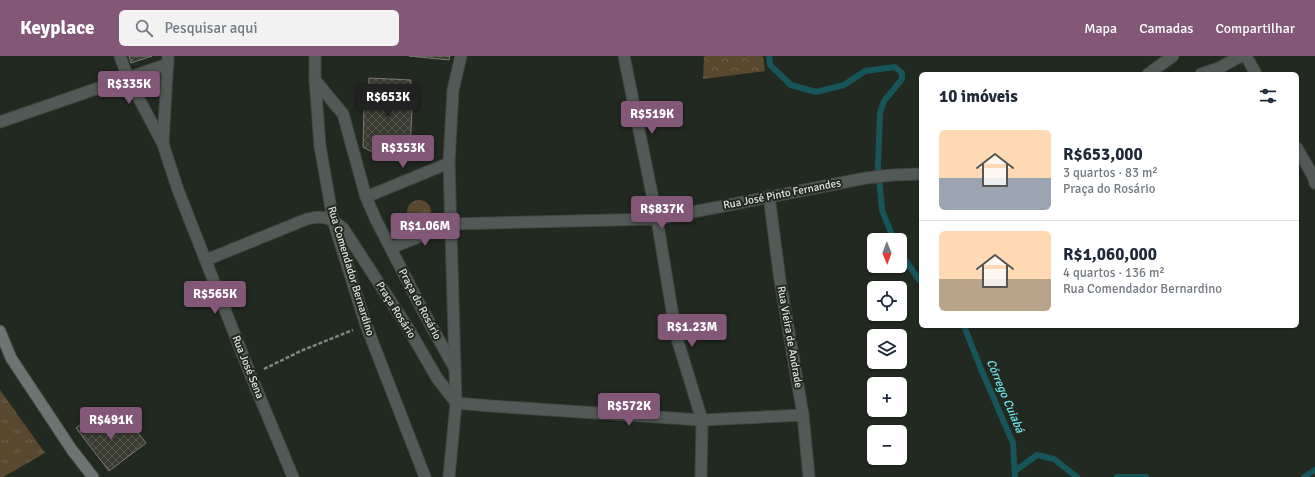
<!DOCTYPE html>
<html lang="pt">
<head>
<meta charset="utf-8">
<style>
	:root { --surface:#fff; --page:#f2f2f3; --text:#1f2937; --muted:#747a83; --line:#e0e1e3; --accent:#825778 }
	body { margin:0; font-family:Signika,sans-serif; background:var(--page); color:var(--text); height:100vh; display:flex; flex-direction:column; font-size:15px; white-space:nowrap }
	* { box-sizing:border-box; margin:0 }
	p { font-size:13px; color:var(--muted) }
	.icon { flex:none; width:22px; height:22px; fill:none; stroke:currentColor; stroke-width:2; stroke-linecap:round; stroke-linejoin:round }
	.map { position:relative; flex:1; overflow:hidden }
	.panel { position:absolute; left:919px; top:16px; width:380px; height:256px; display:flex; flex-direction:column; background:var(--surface); border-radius:6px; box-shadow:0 1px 3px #0004 }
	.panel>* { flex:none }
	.needle { width:26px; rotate:179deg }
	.tools { position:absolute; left:867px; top:177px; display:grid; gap:8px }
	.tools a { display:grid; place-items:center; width:40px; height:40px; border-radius:6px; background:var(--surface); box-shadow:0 1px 3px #0004; font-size:20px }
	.price { position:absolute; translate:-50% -34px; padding:0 9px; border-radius:4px; background:var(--accent); color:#fff; font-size:13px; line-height:26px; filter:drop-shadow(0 1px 2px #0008) }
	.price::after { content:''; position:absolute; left:50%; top:24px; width:12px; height:9px; margin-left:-6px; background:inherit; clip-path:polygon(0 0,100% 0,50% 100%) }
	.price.current { background:#222; color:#fff }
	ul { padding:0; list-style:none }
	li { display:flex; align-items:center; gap:12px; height:100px; padding:0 20px }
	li+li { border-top:1px solid var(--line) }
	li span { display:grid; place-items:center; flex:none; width:112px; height:80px; border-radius:6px; color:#555 }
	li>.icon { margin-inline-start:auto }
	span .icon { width:48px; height:48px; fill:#fffc; stroke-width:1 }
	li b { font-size:17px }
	h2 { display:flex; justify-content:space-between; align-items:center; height:48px; padding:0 20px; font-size:17px }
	header { display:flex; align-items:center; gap:24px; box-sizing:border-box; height:56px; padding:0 20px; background:var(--accent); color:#fff }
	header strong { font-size:19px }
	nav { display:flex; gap:22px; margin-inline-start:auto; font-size:14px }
	.search { width:280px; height:36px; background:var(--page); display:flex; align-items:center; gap:10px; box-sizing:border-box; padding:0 14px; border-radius:6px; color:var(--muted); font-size:15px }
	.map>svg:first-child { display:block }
	.grass { fill:url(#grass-tufts) }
	.forest { fill:url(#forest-crowns) }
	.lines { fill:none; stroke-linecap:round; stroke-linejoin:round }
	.stream { stroke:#165559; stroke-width:6 }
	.building { fill:url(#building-cross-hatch); stroke:#7a7b6e }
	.minor-casing { stroke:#40473f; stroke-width:13 }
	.secondary-casing { stroke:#40473f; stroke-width:13 }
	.path { stroke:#818780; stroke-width:2.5; stroke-dasharray:4 2; stroke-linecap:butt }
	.minor { stroke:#535957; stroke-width:11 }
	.secondary { stroke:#6b7571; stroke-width:11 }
	.labels { text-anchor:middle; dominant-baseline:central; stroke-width:4; stroke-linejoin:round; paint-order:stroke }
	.street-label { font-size:11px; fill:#dfe4de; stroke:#222921 }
	.water-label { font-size:12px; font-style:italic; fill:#6ce3ea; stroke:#222921 }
</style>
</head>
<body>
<header>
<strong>Keyplace</strong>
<div class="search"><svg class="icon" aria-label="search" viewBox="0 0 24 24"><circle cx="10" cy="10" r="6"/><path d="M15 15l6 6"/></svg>Pesquisar aqui</div>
<nav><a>Mapa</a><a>Camadas</a><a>Compartilhar</a></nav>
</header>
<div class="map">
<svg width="1315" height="421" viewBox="0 0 1315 421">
	<defs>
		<pattern id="grass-tufts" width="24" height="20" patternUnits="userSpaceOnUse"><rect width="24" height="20" fill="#59482d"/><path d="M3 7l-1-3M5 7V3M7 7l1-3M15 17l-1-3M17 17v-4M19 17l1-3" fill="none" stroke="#70624b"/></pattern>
		<pattern id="forest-crowns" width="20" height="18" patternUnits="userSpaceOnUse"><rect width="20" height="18" fill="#59482d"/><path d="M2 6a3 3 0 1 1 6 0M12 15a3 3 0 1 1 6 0" fill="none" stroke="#70624b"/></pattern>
		<pattern id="building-cross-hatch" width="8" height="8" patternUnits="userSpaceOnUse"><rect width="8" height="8" fill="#3a3b30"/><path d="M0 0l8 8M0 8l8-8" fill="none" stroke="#56574e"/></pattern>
	</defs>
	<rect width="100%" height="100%" fill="#222921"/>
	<g class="grass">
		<circle cx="419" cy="156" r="12"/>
		<path d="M0,334l45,63 -42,24h-3z"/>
	</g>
	<path class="forest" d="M704,0h59l2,15 -62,8z"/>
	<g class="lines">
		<g class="stream">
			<path d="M769,0l1,9 21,20 25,7 28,-7 21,-14 30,-4 7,6v6l-18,22 -4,12 -2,53 4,44 12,30"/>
			<path d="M900,196l19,28h2"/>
			<path d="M964,270l17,43 32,74 2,34"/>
			<path d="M1015,415l22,-16 17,4 23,18"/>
			<path d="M1117,421h29"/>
			<path d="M1304,421l11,-7"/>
		</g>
	</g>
	<g class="building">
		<path d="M129,0h23l-21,7z"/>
		<path d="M409,0h41l-1,4z"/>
		<path d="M369,22l42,2 -2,30h3l-2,39 -23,11 -24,-13 1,-39h4z"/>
		<path d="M93,359l16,20 19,-15 18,23 -37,28 -33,-43z"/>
	</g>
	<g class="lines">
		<g class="minor-casing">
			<g id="minor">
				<path d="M120,0l8,22 35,66 15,46 73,186 42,101"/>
				<path d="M315,0v24l5,66 13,74 33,105 59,152"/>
				<path d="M624,0l33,163 19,116 26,85 -1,57"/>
				<path d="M1246,0l10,18"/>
				<path d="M1148,18l25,-18"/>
				<path d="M1201,18l18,-6 22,-12"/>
				<path d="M315,24l28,34 23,83 10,23 47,91 31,56"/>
				<path d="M0,66l168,-58"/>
				<path d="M163,87l5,-87"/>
				<path d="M1297,92l16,28 2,7"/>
				<path d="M769,140l11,84 23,135 6,62"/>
				<path d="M366,141l83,-34"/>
				<path d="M391,192l60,-24 206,-5 209,-41 26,-3 29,-1"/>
				<path d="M206,204l101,-41c17,-4 23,-1 36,9l65,100 29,50 19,25 35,3 211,14 101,-5"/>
				<path d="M449,421l7,-74 -7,-240 4,-73 8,-34"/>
			</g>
		</g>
		<g class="secondary-casing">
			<path id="secondary" d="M0,275l11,27 61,92 21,27"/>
		</g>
		<path class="path" d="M264,313l39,-19 50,-20"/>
		<use href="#minor" class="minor"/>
		<use href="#secondary" class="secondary"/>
	</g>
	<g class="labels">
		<g class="street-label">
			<text transform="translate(782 138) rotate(-11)">Rua José Pinto Fernandes</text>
			<text transform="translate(351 215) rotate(73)">Rua Comendador Bernardino</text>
			<text transform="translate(420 248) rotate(62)">Praça do Rosário</text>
			<text transform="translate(396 254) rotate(58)">Praça Rosário</text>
			<text transform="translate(790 281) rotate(80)">Rua Vieira de Andrade</text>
			<text transform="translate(248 311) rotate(68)">Rua José Sena</text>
		</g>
		<g class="water-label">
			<text transform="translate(1005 340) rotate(67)">Córrego Cuiabá</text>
		</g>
	</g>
</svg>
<div class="tools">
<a><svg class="needle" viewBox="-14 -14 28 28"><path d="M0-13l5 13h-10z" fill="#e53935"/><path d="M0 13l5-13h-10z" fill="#747a83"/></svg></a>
<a><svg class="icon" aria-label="locate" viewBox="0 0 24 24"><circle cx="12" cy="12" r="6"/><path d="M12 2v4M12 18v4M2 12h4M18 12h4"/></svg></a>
<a><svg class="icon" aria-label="layers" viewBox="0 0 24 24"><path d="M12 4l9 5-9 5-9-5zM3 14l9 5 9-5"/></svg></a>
<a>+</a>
<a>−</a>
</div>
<b class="price" style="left:129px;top:49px">R$335K</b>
<b class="price current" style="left:388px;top:62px">R$653K</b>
<b class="price" style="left:652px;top:79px">R$519K</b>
<b class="price" style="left:403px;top:113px">R$353K</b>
<b class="price" style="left:662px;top:174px">R$837K</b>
<b class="price" style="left:425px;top:191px">R$1.06M</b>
<b class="price" style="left:215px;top:259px">R$565K</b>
<b class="price" style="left:692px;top:292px">R$1.23M</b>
<b class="price" style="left:629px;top:371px">R$572K</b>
<b class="price" style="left:111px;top:385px">R$491K</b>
<section class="panel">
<h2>10 imóveis<svg class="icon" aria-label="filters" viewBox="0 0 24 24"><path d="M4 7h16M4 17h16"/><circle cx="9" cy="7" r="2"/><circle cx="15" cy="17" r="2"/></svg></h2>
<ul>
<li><span style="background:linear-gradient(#ffd9b3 60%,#9aa5b1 0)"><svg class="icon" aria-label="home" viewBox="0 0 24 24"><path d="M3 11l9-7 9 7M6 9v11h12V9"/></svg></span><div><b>R$653,000</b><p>3 quartos · 83 m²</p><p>Praça do Rosário</p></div></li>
<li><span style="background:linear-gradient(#ffd9b3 60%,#b9a48a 0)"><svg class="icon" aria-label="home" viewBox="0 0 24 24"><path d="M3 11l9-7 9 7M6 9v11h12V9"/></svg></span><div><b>R$1,060,000</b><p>4 quartos · 136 m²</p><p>Rua Comendador Bernardino</p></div></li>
</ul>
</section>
</div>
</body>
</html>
